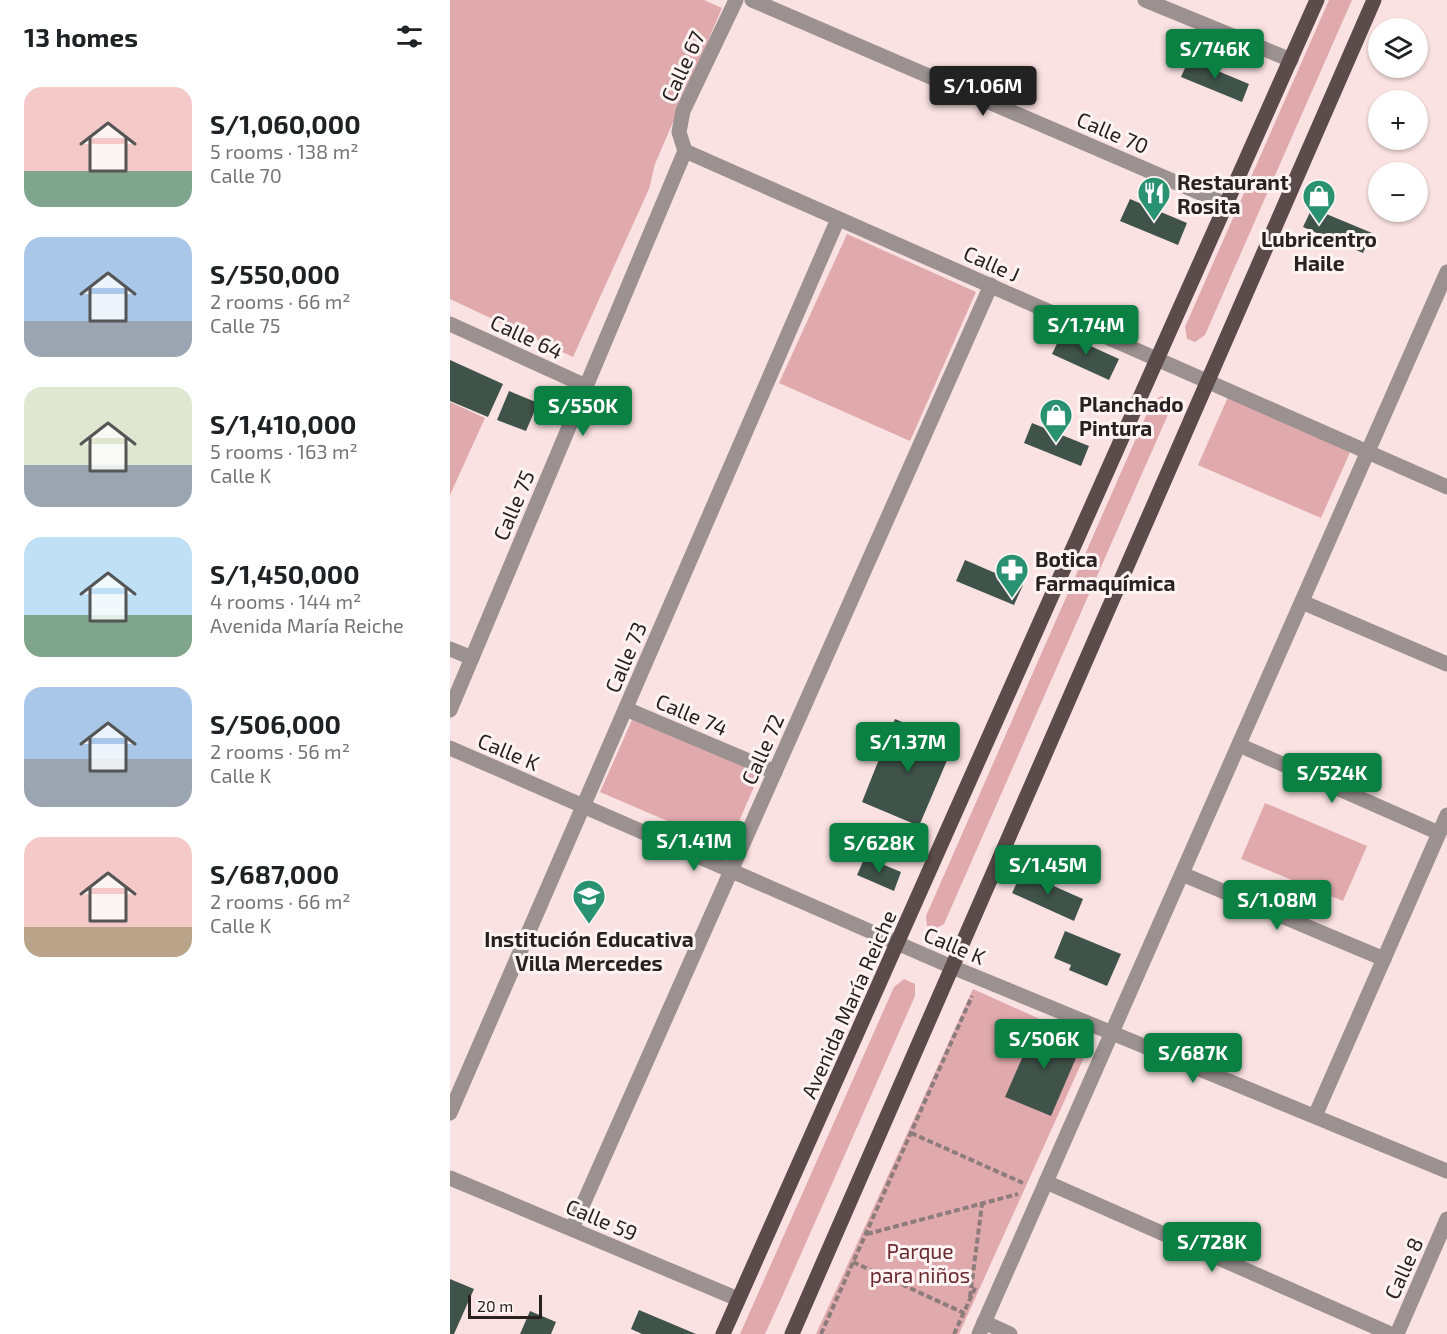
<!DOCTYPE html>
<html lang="en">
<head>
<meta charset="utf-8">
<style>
	:root { --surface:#fff; --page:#f6f6f6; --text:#202124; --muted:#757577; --accent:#0b8043 }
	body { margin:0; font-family:"Exo 2",sans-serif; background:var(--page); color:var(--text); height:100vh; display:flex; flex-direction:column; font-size:22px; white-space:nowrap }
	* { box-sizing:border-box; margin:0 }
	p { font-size:20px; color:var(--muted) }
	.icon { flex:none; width:33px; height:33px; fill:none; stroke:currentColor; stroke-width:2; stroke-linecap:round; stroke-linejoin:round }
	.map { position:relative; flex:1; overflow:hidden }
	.panel { display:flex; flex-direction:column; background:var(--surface); width:450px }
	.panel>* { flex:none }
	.tools { position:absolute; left:918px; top:18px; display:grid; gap:12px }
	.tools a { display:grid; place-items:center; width:60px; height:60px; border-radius:50%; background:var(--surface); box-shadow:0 2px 4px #0004; font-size:30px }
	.scale { position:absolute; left:18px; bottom:15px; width:74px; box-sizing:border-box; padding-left:6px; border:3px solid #292020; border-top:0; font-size:16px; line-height:21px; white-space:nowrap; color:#292020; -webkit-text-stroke:4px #fdf3f3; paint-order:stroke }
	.price { position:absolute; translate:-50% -51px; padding:0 14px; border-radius:6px; background:var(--accent); color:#fff; font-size:20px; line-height:39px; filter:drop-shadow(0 2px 3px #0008) }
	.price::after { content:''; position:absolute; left:50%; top:36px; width:18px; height:14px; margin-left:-9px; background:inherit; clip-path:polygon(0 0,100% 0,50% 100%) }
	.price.current { background:#222; color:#fff }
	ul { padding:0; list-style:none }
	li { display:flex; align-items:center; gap:18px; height:150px; padding:0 24px }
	li span { display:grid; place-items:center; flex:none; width:168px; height:120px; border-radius:18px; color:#555 }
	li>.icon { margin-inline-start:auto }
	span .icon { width:72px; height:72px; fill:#fffc; stroke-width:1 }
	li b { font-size:26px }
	h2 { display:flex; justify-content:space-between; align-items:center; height:72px; padding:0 24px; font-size:26px }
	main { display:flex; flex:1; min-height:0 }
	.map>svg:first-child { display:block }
	.green { fill:#e0aaac }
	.building { fill:#40534b }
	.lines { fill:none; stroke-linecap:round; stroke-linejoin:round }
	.path { stroke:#8d7c7c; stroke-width:4; stroke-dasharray:6 3; stroke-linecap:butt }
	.minor { stroke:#9b9191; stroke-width:15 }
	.primary { stroke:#5c4b4b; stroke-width:15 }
	.labels { text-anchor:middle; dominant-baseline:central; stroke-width:6; stroke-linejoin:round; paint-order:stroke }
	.street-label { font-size:21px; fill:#292020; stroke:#fdf3f3 }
	.poi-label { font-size:21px; font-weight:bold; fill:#292020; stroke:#fdf3f3; text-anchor:start }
	.park-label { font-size:21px; fill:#6c2a31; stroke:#fdf3f3 }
</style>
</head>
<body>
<main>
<section class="panel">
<h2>13 homes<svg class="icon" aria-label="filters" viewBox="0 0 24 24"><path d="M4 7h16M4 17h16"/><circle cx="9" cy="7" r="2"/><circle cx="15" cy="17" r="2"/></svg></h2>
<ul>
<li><span style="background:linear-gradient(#f6c9c9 70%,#7fa58c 0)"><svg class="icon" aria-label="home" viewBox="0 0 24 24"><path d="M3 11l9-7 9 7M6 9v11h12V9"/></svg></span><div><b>S/1,060,000</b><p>5 rooms · 138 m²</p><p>Calle 70</p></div></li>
<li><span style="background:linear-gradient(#a9c7e8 70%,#9aa5b1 0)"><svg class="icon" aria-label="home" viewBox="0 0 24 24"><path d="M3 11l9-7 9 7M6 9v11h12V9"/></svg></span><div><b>S/550,000</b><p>2 rooms · 66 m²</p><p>Calle 75</p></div></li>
<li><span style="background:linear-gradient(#dfe7d0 65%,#9aa5b1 0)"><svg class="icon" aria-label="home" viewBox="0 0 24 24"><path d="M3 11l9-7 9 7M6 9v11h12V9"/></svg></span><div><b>S/1,410,000</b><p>5 rooms · 163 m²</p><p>Calle K</p></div></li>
<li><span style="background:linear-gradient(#bfe0f5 65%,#7fa58c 0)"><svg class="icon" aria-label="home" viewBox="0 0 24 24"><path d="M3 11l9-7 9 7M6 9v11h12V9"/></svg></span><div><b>S/1,450,000</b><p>4 rooms · 144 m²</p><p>Avenida María Reiche</p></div></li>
<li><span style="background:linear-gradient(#a9c7e8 60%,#9aa5b1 0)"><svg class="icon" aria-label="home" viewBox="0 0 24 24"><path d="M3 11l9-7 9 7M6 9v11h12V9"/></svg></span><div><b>S/506,000</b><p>2 rooms · 56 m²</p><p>Calle K</p></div></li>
<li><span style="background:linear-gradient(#f6c9c9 75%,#b9a48a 0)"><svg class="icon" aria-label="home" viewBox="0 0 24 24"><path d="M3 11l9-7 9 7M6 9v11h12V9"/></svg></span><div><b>S/687,000</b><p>2 rooms · 66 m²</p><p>Calle K</p></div></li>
</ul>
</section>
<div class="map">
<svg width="997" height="1334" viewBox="0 0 997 1334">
	<rect width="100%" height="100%" fill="#fbe2e2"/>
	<g class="green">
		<path d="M0,0h254l18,8 -67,156 -6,25 -76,168 -123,-58z"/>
		<path d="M879,0h23l-147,335 -10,7 -8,-3 -2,-12z"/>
		<path d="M397,234l129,58 -66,149 -131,-58z"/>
		<path d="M711,396l8,3 1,11 -226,514 -9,5 -8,-3 -1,-10 226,-514z"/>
		<path d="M778,397l123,53 -30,68 -123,-53z"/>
		<path d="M0,402l35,16 -35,77z"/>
		<path d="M186,711l127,55 -35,81 -128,-55z"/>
		<path d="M815,803l102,43 -24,55 -102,-42z"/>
		<path d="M454,979l11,5v12l-133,301 -17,37h-25l154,-347z"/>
		<path d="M523,989l118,53 -132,292h-143z"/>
	</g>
	<g class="building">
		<path d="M739,59l60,25 -7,18 -61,-25z"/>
		<path d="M680,199l57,24 -9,22 -58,-24z"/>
		<path d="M862,208l60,25 -9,20 -60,-26z"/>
		<path d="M612,333l57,26 -10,21 -57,-26z"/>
		<path d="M0,360l53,24 -15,33 -38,-16z"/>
		<path d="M59,391l29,12 -12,28 -29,-11z"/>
		<path d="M582,423l57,23 -8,20 -57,-23z"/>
		<path d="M515,560l58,25 -9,20 -58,-24z"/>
		<path d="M445,719l59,25 -35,82 -57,-24z"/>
		<path d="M415,857l36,15 -7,19 -37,-16z"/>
		<path d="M572,872l61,27 -9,22 -62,-28z"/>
		<path d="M615,931l56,23 -14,32 -38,-16 2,-5 -17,-7z"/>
		<path d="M587,1024l45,20 -31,72 -46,-19z"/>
		<path d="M0,1279l24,10 -20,45h-4z"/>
		<path d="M189,1310l57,24h-54l-11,-5z"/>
		<path d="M80,1311l26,11 -5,12h-31z"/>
	</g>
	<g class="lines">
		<g class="path">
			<path d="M461,1133l112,50"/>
			<path d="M417,1234l151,-40"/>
			<path d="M403,1262l111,51"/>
			<path d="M520,1297l12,-93"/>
			<path d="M371,1334l151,-338"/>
			<path d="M504,1334l22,-48"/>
		</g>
		<g class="minor">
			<path d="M302,0l474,204"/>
			<path d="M695,0l146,60"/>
			<path d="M235,151l762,336"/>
			<path d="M235,151l-6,-19 4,-21 53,-111"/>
			<path d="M0,324l136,62"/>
			<path d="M852,602l145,62"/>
			<path d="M0,649l22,9"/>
			<path d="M176,709l149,63"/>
			<path d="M0,710l235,-559"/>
			<path d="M789,745l200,88"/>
			<path d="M0,748l502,219 495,204"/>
			<path d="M732,874l202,85"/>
			<path d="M0,1113l388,-894"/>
			<path d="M865,1116l132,-301"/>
			<path d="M0,1178l288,121"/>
			<path d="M596,1182l345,152"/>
			<path d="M122,1229l419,-944"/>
			<path d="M534,1322l26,12"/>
			<path d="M529,1334l468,-1062"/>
			<path d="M947,1334l50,-115"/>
		</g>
		<g class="primary">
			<path d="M273,1334l594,-1334"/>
			<path d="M342,1334l582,-1334"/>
		</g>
	</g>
	<defs>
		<g id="restaurant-pin" transform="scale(1.725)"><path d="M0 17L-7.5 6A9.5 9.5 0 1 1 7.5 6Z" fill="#289271" stroke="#fdf3f3"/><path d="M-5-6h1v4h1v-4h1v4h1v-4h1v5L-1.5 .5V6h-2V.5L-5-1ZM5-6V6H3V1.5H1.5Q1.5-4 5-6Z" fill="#fff"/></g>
		<g id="shop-pin" transform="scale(1.725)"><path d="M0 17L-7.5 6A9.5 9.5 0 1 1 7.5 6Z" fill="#289271" stroke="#fdf3f3"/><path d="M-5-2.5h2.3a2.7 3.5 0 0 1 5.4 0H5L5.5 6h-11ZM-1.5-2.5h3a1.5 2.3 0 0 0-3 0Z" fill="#fff"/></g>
		<g id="pharmacy-pin" transform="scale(1.725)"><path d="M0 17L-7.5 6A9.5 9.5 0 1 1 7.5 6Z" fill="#289271" stroke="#fdf3f3"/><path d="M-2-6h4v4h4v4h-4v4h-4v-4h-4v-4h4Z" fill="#fff"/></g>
		<g id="school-pin" transform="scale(1.725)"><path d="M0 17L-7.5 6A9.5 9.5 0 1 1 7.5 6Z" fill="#289271" stroke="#fdf3f3"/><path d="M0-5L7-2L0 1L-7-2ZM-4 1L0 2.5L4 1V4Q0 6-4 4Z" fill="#fff"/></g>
	</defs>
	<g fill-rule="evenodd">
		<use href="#restaurant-pin" x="704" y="193"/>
		<use href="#shop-pin" x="869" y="196"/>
		<use href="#shop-pin" x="606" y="415"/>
		<use href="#pharmacy-pin" x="562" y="570"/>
		<use href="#school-pin" x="139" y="896"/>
	</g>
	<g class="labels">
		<g class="street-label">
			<text transform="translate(232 66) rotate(-65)">Calle 67</text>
			<text transform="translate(663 132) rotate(23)">Calle 70</text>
			<text transform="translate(542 263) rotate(24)">Calle J</text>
			<text transform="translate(77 336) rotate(25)">Calle 64</text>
			<text transform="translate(63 505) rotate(-67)">Calle 75</text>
			<text transform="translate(175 657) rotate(-67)">Calle 73</text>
			<text transform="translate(242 714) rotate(23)">Calle 74</text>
			<text transform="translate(312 749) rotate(-66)">Calle 72</text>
			<text transform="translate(59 751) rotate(23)">Calle K</text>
			<text transform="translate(505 945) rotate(23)">Calle K</text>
			<text transform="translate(398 1004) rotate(-66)">Avenida María Reiche</text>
			<text transform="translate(152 1219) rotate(23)">Calle 59</text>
			<text transform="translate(953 1268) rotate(-66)">Calle 8</text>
		</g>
		<g class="poi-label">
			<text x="727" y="181">Restaurant<tspan x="727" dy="24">Rosita</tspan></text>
			<text x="869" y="238" text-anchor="middle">Lubricentro<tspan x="869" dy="24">Haile</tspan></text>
			<text x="629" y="403">Planchado<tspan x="629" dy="24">Pintura</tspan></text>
			<text x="585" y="558">Botica<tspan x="585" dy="24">Farmaquímica</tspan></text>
			<text x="139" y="938" text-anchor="middle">Institución Educativa<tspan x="139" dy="24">Villa Mercedes</tspan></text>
		</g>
		<g class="park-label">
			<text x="470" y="1250">Parque<tspan x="470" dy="24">para niños</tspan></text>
		</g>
	</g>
</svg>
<div class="tools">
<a><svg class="icon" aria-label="layers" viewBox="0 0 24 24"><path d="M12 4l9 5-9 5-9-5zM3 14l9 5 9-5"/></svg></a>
<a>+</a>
<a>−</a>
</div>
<div class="scale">20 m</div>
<b class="price" style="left:765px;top:80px">S/746K</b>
<b class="price current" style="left:533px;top:117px">S/1.06M</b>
<b class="price" style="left:636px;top:356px">S/1.74M</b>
<b class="price" style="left:133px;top:437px">S/550K</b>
<b class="price" style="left:458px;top:773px">S/1.37M</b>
<b class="price" style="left:882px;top:804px">S/524K</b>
<b class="price" style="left:244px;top:872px">S/1.41M</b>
<b class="price" style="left:429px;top:874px">S/628K</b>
<b class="price" style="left:598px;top:896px">S/1.45M</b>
<b class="price" style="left:827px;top:931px">S/1.08M</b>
<b class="price" style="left:594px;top:1070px">S/506K</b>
<b class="price" style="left:743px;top:1084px">S/687K</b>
<b class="price" style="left:762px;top:1273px">S/728K</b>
</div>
</main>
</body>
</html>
